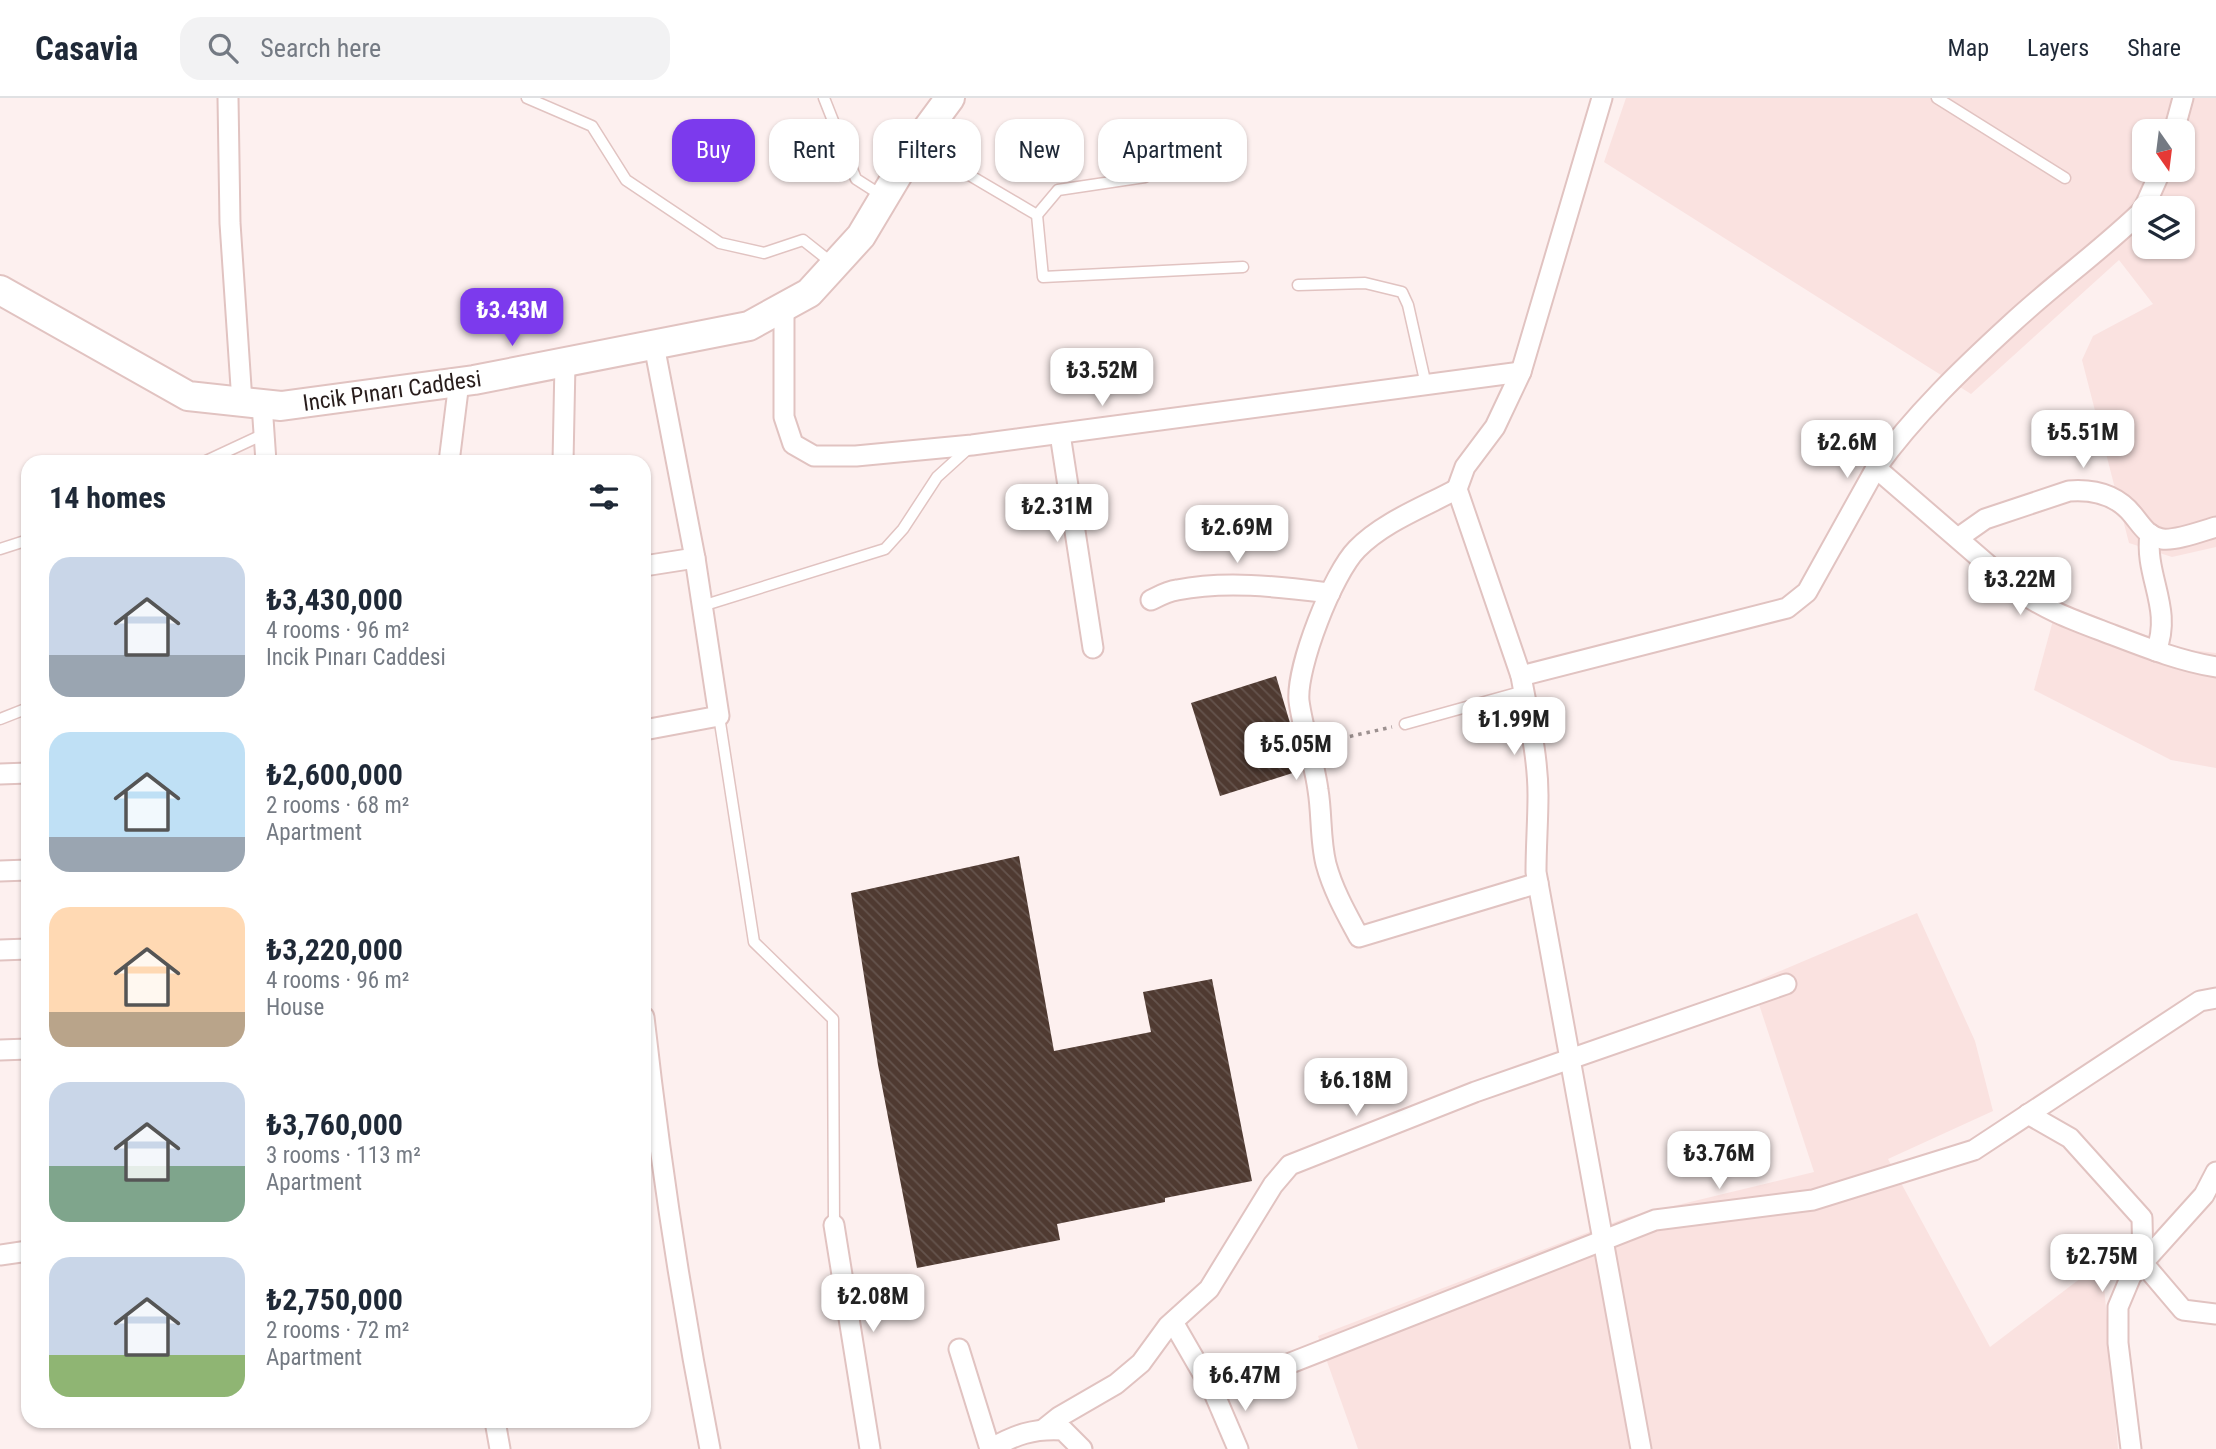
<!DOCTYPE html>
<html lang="en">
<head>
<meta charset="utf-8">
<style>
	:root { --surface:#fff; --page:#f2f2f3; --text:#1f2937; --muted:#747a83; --line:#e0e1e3; --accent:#7c3aed }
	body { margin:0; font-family:"Roboto Condensed",sans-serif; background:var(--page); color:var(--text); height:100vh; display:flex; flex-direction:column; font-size:26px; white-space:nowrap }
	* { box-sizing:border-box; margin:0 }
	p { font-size:23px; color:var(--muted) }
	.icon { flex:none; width:38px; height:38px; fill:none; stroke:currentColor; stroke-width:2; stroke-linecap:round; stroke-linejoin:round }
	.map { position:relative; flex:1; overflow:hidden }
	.side { position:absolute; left:21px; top:357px; width:630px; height:973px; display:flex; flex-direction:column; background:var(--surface); border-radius:21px; box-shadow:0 2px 5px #0004 }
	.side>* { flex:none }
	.guide { position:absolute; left:672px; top:21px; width:665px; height:63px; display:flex; gap:14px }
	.needle { width:46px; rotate:166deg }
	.tools { position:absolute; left:2132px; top:21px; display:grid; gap:14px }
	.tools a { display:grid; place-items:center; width:63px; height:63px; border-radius:14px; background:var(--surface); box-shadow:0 2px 5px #0004; font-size:35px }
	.price { position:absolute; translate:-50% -60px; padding:0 16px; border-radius:14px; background:#fff; color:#222; font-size:23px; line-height:46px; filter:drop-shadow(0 2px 4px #0008) }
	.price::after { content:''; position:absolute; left:50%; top:42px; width:21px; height:16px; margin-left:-10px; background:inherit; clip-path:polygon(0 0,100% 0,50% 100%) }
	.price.active { background:var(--accent); color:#fff }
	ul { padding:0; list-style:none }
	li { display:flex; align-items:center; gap:21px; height:175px; padding:0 28px }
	li span { display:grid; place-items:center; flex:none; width:196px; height:140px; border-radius:21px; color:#555 }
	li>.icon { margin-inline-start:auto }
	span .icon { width:84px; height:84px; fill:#fffc; stroke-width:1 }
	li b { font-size:30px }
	h2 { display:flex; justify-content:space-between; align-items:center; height:84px; padding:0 28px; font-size:30px }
	.tag { padding:0 24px; border-radius:21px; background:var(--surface); box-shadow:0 2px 5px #0004; font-size:24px; line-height:63px }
	.tag.active { background:var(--accent); color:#fff }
	header { display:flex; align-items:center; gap:42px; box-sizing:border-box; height:98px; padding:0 35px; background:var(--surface); border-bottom:2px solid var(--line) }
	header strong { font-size:33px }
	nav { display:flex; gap:38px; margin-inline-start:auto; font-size:24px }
	.search { width:490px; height:63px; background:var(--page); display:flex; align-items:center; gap:18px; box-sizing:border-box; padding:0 24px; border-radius:21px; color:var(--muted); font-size:26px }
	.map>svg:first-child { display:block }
	.built { fill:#fae2e0; fill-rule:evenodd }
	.building { fill:url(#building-back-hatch) }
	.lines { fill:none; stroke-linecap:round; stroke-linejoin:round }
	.service-casing { stroke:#e1c3c1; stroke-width:13 }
	.minor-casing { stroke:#e1c3c1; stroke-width:23 }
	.secondary-casing { stroke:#e1c3c1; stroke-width:32 }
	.path { stroke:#9d9190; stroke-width:3.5; stroke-dasharray:3.5 5; stroke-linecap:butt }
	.service { stroke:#fff; stroke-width:10 }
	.minor { stroke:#fff; stroke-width:19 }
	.secondary { stroke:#fff; stroke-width:28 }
	.labels { text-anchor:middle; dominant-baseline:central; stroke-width:7; stroke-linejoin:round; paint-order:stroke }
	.street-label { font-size:23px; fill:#271c1b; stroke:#fff }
</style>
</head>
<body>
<header>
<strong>Casavia</strong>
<div class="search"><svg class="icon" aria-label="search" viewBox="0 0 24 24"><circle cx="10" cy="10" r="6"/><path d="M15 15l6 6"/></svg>Search here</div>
<nav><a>Map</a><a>Layers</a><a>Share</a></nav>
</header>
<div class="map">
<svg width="2216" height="1351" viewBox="0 0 2216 1351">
	<defs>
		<pattern id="building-back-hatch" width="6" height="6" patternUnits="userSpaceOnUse" patternTransform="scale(1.75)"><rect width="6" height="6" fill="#4f3a31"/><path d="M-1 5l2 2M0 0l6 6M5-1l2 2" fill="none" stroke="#65544d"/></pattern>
	</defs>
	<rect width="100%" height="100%" fill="#fdf0ef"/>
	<g class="built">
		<path d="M1626,0h590v449l-44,10 -43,-14 -47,-183 11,-24 60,-32 -34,-44 -148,134 -367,-232zM2144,33h38v39h-38zM2144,110h38v39h-38z"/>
		<path d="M2058,504l125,47 33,4v115l-45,-8 -137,-70z"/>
		<path d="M1917,815l58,128 18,70 -105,48 102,188 112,-85 16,187h-760l-40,-113 310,-119 186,-45 -62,-189z"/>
	</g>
	<g class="building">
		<path d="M1276,578l14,47 12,47 -82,26 -29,-93z"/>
		<path d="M1019,758l35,195 97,-19 -8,-40 69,-13 40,202 -87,17v4l-108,22 3,16 -143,28 -39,-203 -27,-172z"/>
	</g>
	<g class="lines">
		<g class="service-casing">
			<g id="service">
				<path d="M527,0l65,28 34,54 94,63 44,10 39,-13 29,23"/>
				<path d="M824,0l32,81 25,16"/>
				<path d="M1937,0l128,80"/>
				<path d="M920,48l117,69 6,62 200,-10"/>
				<path d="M1037,117l21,-25 87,-13"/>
				<path d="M1298,187l67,-2 37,9 6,13 18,80"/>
				<path d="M204,364l60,-28"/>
				<path d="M0,451l28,-9"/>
				<path d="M702,508l183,-57 18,-20 34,-52 32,-29"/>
				<path d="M719,618l35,226 79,77 1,206"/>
				<path d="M0,621l28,-11"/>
				<path d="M1405,626l119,-33"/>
			</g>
		</g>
		<g class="minor-casing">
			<g id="minor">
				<path d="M228,0l2,125 12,179"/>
				<path d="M1602,0l-81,274 -26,55 -30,40 -8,22 64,187c7,39 17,79 17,119 0,26 -2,51 -2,77l105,577"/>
				<path d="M2174,33l9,-33"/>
				<path d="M2144,110l17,-38"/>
				<path d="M784,209v110l9,27 21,12h42l116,-11 549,-73"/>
				<path d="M262,306l4,58"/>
				<path d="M1060,336l33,214"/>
				<path d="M449,364l10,-80"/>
				<path d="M563,364l2,-99"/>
				<path d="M1876,370l140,121c30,22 63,33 97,46 34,13 67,26 103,32"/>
				<path d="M1457,391c-33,18 -74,33 -100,60 -24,24 -61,118 -58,152 4,30 15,59 19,89 4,24 2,50 8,74 7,26 20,49 33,73l179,-54"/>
				<path d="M2150,436c-6,42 23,74 6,117"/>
				<path d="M1958,440l27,-19 84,-28c25,-2 48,4 64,24 9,11 14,21 29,24 14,2 40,-8 54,-12"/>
				<path d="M644,468l51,-8"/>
				<path d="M1151,502c8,-4 17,-9 26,-10 50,-10 103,-3 153,3"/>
				<path d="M1521,578l266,-68 20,-16 69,-124c38,-53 87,-100 135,-144 43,-40 91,-74 133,-115"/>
				<path d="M644,632l75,-14 -24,-158 -41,-213"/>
				<path d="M0,676l28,-1"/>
				<path d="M0,773l28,-1"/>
				<path d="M0,852l28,-1"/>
				<path d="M644,919c16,145 38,289 66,432"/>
				<path d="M0,952l28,-1"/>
				<path d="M2028,1016l42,24 72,80 1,45 40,47 33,4"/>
				<path d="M834,1127l36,224"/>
				<path d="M0,1157l28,-4"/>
				<path d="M1173,1224l41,71 24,56"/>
				<path d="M959,1251l31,100"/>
				<path d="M1214,1295l441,-173 158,-20 161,-50 226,-149 16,-3"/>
				<path d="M495,1323l5,28"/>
				<path d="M1044,1331l15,-12 57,-33 25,-21 27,-37 41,-37 64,-104 17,-20 185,-73 311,-108"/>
				<path d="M990,1351c25,-14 43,-21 73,-19l19,19"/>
				<path d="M2131,1351l-13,-106v-36l13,-31 73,-81 12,-23"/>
			</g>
		</g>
		<g class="secondary-casing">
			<path id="secondary" d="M0,192l188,106 93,10 193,-26 275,-54 60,-33 52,-57 55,-92 34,-46"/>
		</g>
		<path class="path" d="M1325,644l67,-15"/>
		<use href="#service" class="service"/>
		<use href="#minor" class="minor"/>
		<use href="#secondary" class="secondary"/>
	</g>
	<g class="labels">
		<g class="street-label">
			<text transform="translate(392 293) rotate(-8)">Incik Pınarı Caddesi</text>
		</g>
	</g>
</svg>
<div class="tools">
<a><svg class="needle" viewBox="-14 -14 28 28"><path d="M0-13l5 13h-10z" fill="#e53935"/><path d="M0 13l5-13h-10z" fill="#747a83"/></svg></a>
<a><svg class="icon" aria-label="layers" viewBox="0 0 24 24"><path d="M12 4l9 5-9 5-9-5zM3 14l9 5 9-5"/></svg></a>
</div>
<b class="price active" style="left:512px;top:250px">₺3.43M</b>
<b class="price" style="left:1102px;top:310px">₺3.52M</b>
<b class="price" style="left:2083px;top:372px">₺5.51M</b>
<b class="price" style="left:1847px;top:382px">₺2.6M</b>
<b class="price" style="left:1057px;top:446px">₺2.31M</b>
<b class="price" style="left:1237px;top:467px">₺2.69M</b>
<b class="price" style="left:2020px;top:519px">₺3.22M</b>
<b class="price" style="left:1514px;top:659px">₺1.99M</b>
<b class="price" style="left:1296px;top:684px">₺5.05M</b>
<b class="price" style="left:1356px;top:1020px">₺6.18M</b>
<b class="price" style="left:1719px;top:1093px">₺3.76M</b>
<b class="price" style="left:2102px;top:1196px">₺2.75M</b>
<b class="price" style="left:873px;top:1236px">₺2.08M</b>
<b class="price" style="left:1245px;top:1315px">₺6.47M</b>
<div class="guide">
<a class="tag active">Buy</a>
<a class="tag">Rent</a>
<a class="tag">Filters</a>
<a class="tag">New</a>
<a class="tag">Apartment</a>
</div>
<section class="side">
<h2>14 homes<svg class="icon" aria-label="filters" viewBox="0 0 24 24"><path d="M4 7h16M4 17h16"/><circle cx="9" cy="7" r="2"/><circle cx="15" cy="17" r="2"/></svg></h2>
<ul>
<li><span style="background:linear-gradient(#c9d6e8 70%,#9aa5b1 0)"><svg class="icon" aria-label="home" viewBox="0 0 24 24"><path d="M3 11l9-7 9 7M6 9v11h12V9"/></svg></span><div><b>₺3,430,000</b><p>4 rooms · 96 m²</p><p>Incik Pınarı Caddesi</p></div></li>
<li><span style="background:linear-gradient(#bfe0f5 75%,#9aa5b1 0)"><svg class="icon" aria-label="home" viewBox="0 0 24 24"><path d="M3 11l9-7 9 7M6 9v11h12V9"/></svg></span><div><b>₺2,600,000</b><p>2 rooms · 68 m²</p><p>Apartment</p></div></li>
<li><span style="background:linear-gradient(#ffd9b3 75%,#b9a48a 0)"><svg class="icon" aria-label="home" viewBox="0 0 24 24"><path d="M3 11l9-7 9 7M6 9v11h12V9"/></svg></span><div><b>₺3,220,000</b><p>4 rooms · 96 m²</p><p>House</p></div></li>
<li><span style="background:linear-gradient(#c9d6e8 60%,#7fa58c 0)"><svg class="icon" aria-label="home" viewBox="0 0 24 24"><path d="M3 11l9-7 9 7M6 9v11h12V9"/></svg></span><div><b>₺3,760,000</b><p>3 rooms · 113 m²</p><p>Apartment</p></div></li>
<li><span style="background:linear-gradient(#c9d6e8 70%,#8fb573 0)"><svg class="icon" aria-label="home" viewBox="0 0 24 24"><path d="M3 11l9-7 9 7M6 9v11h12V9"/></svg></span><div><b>₺2,750,000</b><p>2 rooms · 72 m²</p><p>Apartment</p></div></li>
</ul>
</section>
</div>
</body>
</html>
